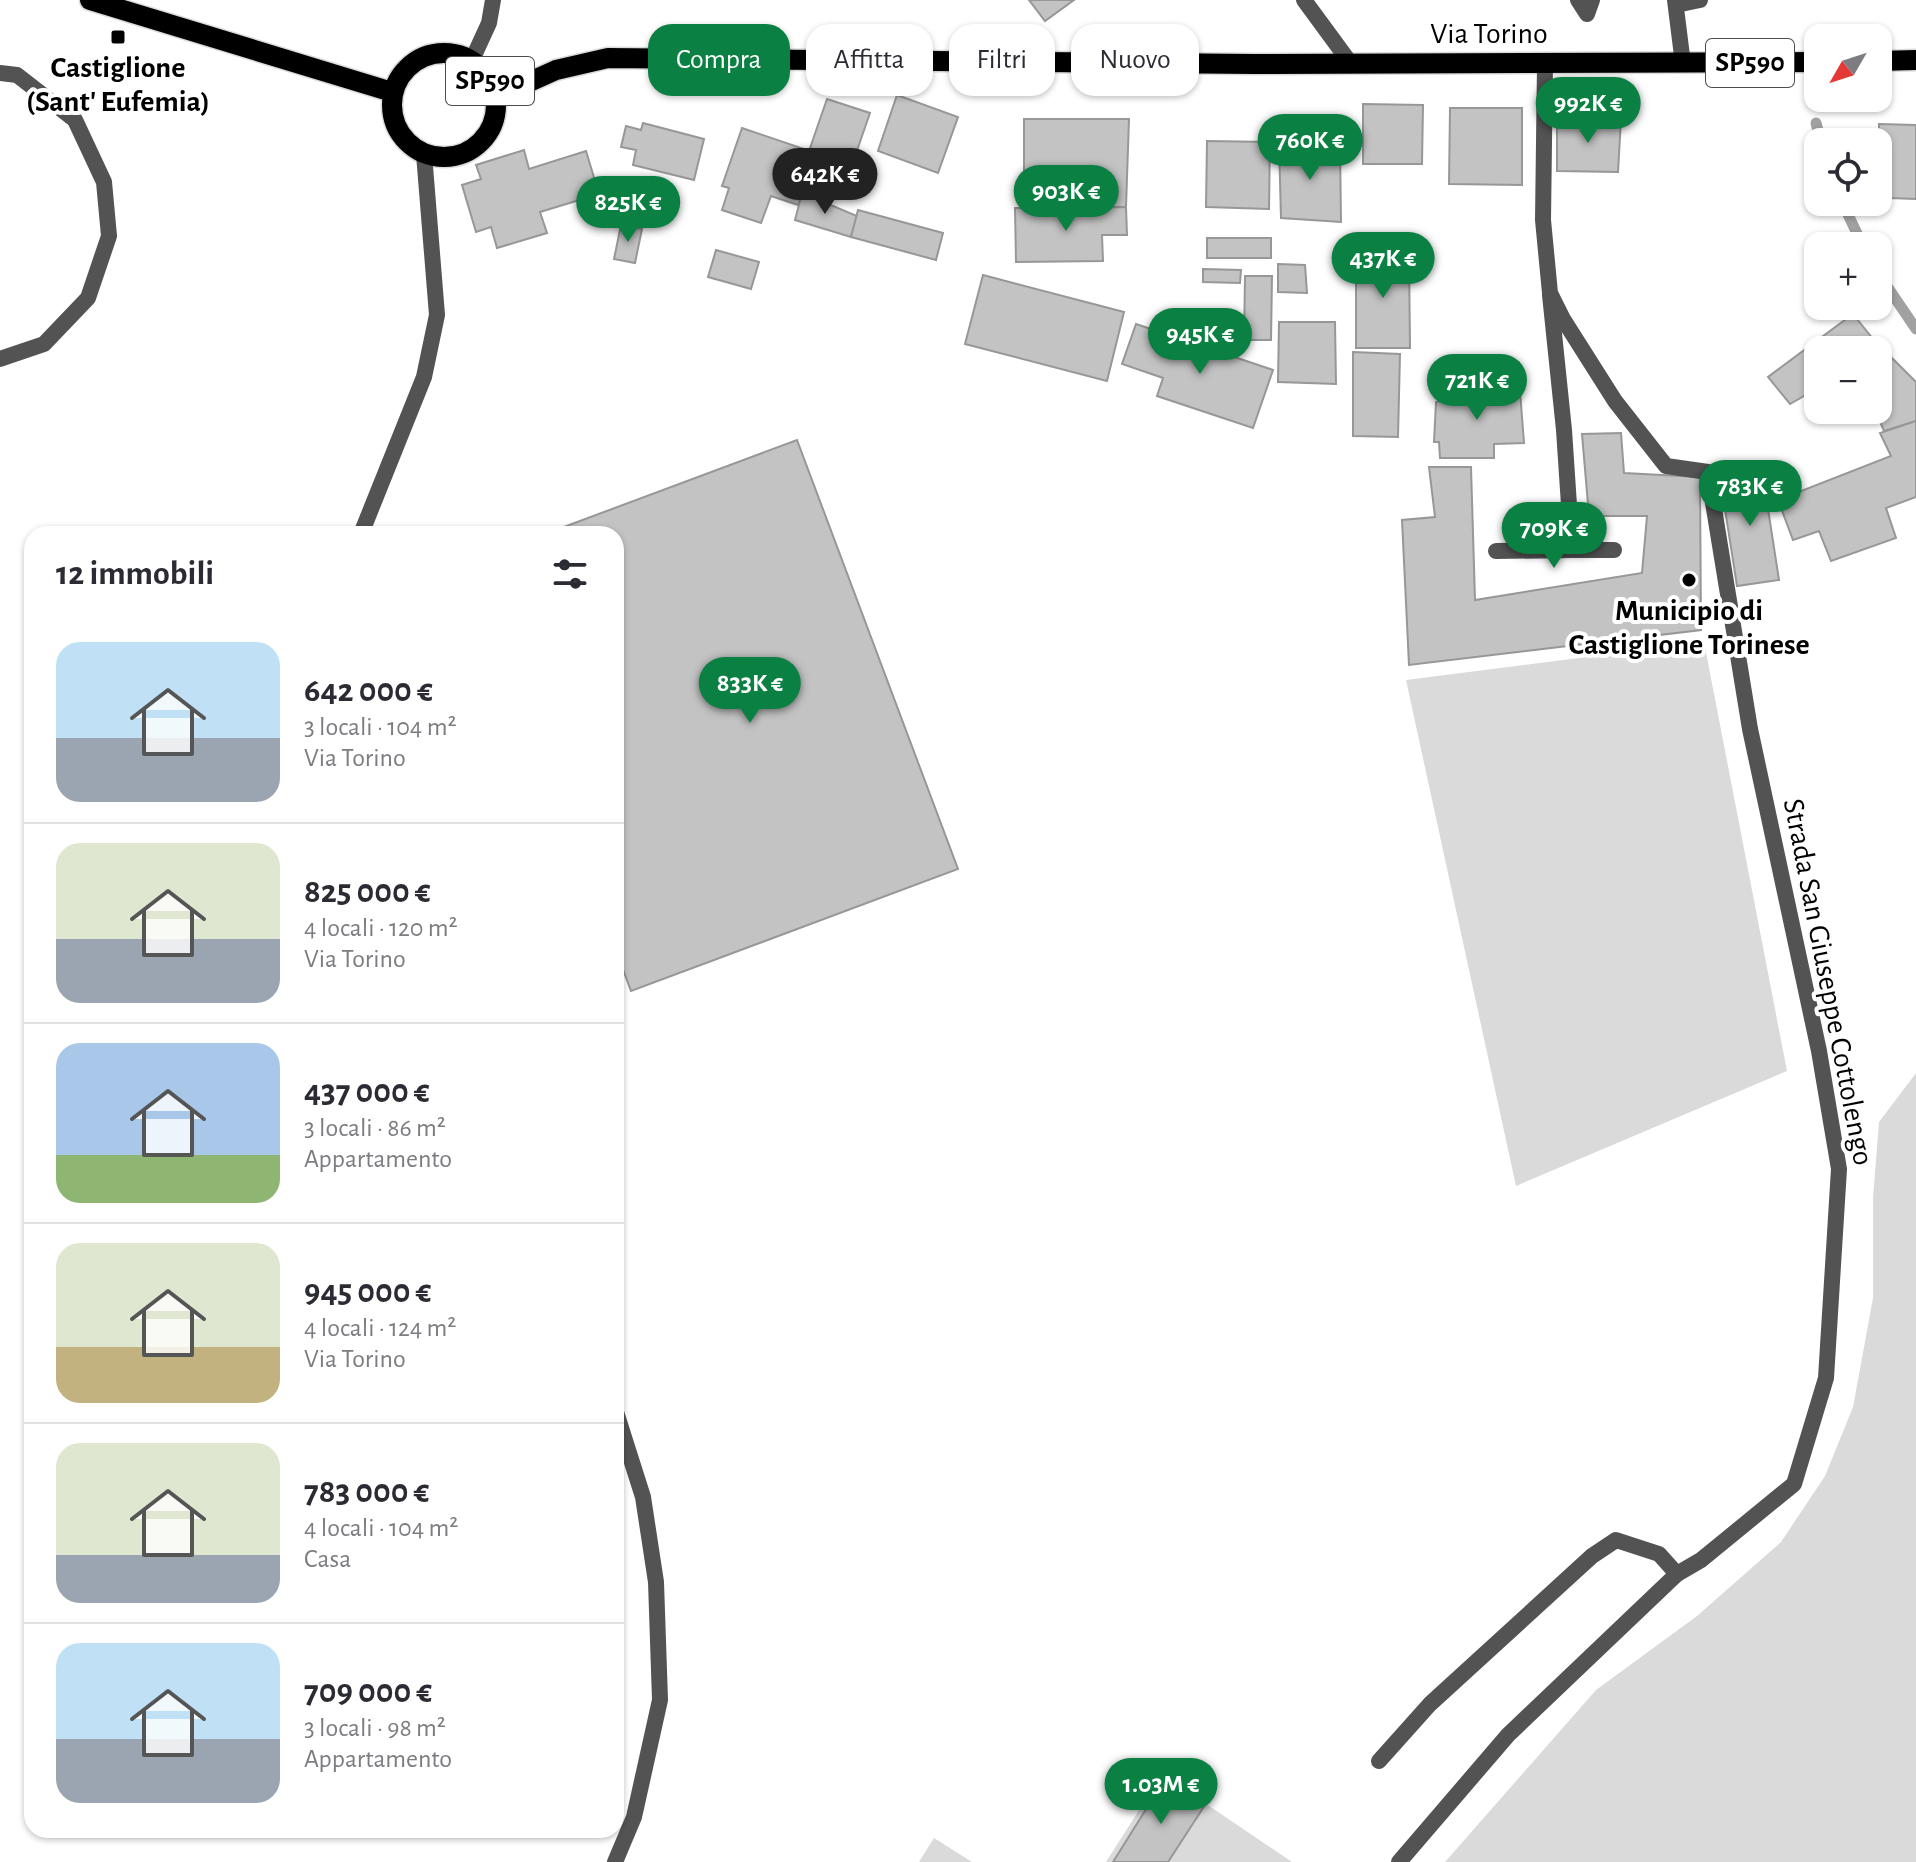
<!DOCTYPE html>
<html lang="it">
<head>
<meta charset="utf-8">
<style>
	:root { --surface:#fff; --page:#f2f2f3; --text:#2b2b33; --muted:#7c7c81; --line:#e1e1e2; --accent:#0b8043 }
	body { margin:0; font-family:"Alegreya Sans",sans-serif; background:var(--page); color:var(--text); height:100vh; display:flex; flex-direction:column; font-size:30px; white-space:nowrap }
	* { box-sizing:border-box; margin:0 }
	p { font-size:26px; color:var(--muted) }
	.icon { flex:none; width:44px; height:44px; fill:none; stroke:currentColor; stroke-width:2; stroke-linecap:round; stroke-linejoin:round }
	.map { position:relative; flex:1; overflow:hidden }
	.sheet { position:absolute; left:24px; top:526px; width:600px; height:1312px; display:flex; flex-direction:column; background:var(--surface); border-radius:24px; box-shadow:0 2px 6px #0004 }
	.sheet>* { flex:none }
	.top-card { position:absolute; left:648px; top:24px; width:760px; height:72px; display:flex; gap:16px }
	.needle { width:52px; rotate:231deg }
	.buttons { position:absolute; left:1804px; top:24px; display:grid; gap:16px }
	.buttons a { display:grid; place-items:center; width:88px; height:88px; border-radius:16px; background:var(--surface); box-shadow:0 2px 6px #0004; font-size:40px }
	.price { position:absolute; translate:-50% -68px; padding:0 18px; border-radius:28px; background:var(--accent); color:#fff; font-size:26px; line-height:52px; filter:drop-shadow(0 2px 4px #0008) }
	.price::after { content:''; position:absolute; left:50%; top:48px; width:24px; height:18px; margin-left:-12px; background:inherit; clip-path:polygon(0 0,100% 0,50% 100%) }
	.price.on { background:#222; color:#fff }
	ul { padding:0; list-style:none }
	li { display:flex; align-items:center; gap:24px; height:200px; padding:0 32px }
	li+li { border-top:2px solid var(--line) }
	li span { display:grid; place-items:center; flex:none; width:224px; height:160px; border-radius:24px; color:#555 }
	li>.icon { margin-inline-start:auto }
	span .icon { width:96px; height:96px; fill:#fffc; stroke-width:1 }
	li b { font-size:34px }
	h2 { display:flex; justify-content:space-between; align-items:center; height:96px; padding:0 32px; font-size:34px }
	.tag { padding:0 28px; border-radius:24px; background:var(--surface); box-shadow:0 2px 6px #0004; font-size:28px; line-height:72px }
	.tag.on { background:var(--accent); color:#fff }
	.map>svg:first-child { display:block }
	.green { fill:#dadada }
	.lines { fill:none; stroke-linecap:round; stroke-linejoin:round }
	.stream { stroke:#a1a1a1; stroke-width:11 }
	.building { fill:#c3c3c3; stroke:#979797; stroke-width:2 }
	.primary-casing { stroke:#dbdbdb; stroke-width:23 }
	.service { stroke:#535353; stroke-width:16 }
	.minor { stroke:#535353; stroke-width:16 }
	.primary { stroke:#000; stroke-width:20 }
	.poi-dot { fill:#000; stroke:#fff; stroke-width:3 }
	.labels { text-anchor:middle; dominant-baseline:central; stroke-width:8; stroke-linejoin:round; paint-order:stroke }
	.shield { fill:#fff; stroke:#4c4c4c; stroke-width:2 }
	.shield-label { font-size:28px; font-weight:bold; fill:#000 }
	.street-label { font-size:30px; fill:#000; stroke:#fff }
	.poi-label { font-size:30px; font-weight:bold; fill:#000; stroke:#fff }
</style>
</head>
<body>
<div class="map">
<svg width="1916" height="1862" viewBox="0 0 1916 1862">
	<rect width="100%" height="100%" fill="#fff"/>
	<g class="green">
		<path d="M1704,642l83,429 -271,115 -110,-506z"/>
		<path d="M1916,1073v789h-471l151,-172 101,-74 84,-74 44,-66 28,-69 20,-109v-100l6,-76z"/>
		<path d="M1162,1774l130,88h-186z"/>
		<path d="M934,1838l38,24h-53z"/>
	</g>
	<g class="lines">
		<g class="stream">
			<path d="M1816,123l5,19"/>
			<path d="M1842,202l21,44"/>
			<path d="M1878,273l38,56"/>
		</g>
	</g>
	<g class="building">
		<path d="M1029,0h45l-29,21z"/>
		<path d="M897,95l61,22 -20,56 -60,-22z"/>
		<path d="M827,99l43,14 -17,49 -43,-14z"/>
		<path d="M1363,104l60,1 -1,59h-59z"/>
		<path d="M1450,108h72v77l-73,-1z"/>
		<path d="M1024,119h105l-3,88h-102z"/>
		<path d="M1557,119h64l-3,53 -61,-1z"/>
		<path d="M643,123l61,16 -10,41 -61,-15 3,-15 -15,-3 5,-21 15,4z"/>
		<path d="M1879,124l37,1v74l-27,-1 -1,10 -18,-2v-4h8z"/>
		<path d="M742,128l74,25 -18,52 -27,-9 -10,27 -39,-13 7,-22 -7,-2z"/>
		<path d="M1207,141l63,1 -1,67 -63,-2z"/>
		<path d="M1279,144l61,2 1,76 -60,-4z"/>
		<path d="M524,150l5,19 57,-18 13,43 -59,18 7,21 -50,15 -6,-21 -15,5 -14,-47 19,-6 -5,-14z"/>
		<path d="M802,193l55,23 -6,21 -56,-17z"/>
		<path d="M1126,207l1,28h-25l1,26 -87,1 -1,-54z"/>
		<path d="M858,210l85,23 -7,27 -85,-23z"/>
		<path d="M621,225l21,4 -7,34 -21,-4z"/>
		<rect x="1207" y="238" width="64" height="20"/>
		<path d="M716,250l43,12 -8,27 -43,-12z"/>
		<path d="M1356,252h53l1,96h-54z"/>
		<path d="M1278,264l27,1 2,28 -29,-1z"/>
		<path d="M1203,269l38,1 -1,13 -37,-1z"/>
		<path d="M983,275l141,37 -17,69 -142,-37z"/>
		<path d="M1245,276h27l-1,64h-27z"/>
		<path d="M1853,314l20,25 -14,11h-41v38l-28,16 -22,-27z"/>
		<path d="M1279,322h56l1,62 -58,-2z"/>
		<path d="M1136,324l137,46 -20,58 -96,-32 6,-18 -41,-14z"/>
		<path d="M1873,339l43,43v39l-32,10 -9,-21h3v-60h-19z"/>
		<path d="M1353,352l47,2 -2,83 -45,-1z"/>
		<path d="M1442,389l78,2 4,52 -30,1v14h-54l-1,-16h-5l2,-40 7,-2z"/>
		<path d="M1916,421v76l-30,11 10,30 -65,23 -12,-30 -26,9 -15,-40 113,-44 -11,-23z"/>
		<path d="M1621,433l3,40 76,4 1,153 -292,35 -7,-145 33,-3 -6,-50h42l4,133 167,-27 5,-57h-58l-7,-82z"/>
		<path d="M797,440l161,429 -327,122 -15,-40v-417h-71z"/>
		<path d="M1762,470l17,110 -42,6 -17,-109z"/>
		<path d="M1165,1779l40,26 -37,57h-55z"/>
	</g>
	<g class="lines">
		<g class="primary-casing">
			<g id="primary">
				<path d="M90,0l302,92"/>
				<circle cx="444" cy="105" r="52"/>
				<path d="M1878,61l38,-1"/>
				<path d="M496,97l60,-27 52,-12 645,6 565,-2"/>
			</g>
		</g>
		<g class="service">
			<path d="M1578,0l9,14 5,-14"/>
			<path d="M1676,5l24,-5"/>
			<path d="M0,73l17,2 58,45 29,62 5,54 -21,62 -44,46 -44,15"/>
			<path d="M1496,551l76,-1 -8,-120 -14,-135"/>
			<path d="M1379,1761l51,-57 162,-148 24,-16 43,14 18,20"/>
		</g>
		<g class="minor">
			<path d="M1304,0l47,64"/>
			<path d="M1675,0l8,64"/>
			<path d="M472,60l17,-37 4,-23"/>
			<path d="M361,534l63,-157 13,-62 -13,-161"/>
			<path d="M1572,550h42"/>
			<path d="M615,1862l19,-45 26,-117 -4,-118 -13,-85 -27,-85"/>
			<path d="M1399,1862l109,-127 169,-161 24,-14 93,-76 32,-106 13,-209 -20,-118 -69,-322 -42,-257 -42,-6 -51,-65 -52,-82 -13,-26 -7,-73 2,-156"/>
		</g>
		<use href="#primary" class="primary"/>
	</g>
	<g class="poi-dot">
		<rect x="110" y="29" width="16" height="16" rx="4"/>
		<circle cx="1689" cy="580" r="8"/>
	</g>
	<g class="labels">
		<g class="shield">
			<rect x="1706" y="39" width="88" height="48" rx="6"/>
			<rect x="446" y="57" width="88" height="48" rx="6"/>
		</g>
		<g class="shield-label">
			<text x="1750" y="63">SP590</text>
			<text x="490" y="81">SP590</text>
		</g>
		<g class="street-label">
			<text x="1489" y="34">Via Torino</text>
			<text transform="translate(1828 982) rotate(79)">Strada San Giuseppe Cottolengo</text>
		</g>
		<g class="poi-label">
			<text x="118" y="68">Castiglione<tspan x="118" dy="34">(Sant' Eufemia)</tspan></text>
			<text x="1689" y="611">Municipio di<tspan x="1689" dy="34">Castiglione Torinese</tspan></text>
		</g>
	</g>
</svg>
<div class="buttons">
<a><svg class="needle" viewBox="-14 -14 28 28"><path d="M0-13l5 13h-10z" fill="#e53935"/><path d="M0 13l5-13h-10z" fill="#7c7c81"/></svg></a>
<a><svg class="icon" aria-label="locate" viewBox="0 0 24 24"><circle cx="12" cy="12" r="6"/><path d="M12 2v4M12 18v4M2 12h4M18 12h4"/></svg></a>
<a>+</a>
<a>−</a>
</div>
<b class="price" style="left:1588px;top:145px">992K €</b>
<b class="price" style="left:1310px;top:182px">760K €</b>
<b class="price on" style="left:825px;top:216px">642K €</b>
<b class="price" style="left:1066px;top:233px">903K €</b>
<b class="price" style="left:628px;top:244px">825K €</b>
<b class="price" style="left:1383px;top:300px">437K €</b>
<b class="price" style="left:1200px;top:376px">945K €</b>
<b class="price" style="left:1477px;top:422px">721K €</b>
<b class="price" style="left:1750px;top:528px">783K €</b>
<b class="price" style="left:1554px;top:570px">709K €</b>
<b class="price" style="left:750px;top:725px">833K €</b>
<b class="price" style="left:1161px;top:1826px">1.03M €</b>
<div class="top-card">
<a class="tag on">Compra</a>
<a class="tag">Affitta</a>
<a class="tag">Filtri</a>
<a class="tag">Nuovo</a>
</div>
<section class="sheet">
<h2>12 immobili<svg class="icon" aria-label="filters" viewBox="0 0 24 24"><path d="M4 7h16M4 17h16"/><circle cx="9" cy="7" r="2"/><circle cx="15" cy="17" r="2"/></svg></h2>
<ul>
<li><span style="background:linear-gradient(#bfe0f5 60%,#9aa5b1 0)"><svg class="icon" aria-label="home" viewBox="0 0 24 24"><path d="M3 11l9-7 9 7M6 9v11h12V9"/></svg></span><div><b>642 000 €</b><p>3 locali · 104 m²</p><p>Via Torino</p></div></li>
<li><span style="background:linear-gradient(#dfe7d0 60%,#9aa5b1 0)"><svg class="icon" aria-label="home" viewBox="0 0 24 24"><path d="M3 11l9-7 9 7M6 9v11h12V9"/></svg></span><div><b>825 000 €</b><p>4 locali · 120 m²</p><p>Via Torino</p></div></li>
<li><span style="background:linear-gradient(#a9c7e8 70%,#8fb573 0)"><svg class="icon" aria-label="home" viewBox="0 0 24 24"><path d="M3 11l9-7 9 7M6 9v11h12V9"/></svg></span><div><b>437 000 €</b><p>3 locali · 86 m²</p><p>Appartamento</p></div></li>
<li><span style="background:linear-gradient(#dfe7d0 65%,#c2b280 0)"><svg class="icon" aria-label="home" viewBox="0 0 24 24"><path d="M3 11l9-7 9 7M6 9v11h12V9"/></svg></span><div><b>945 000 €</b><p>4 locali · 124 m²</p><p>Via Torino</p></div></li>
<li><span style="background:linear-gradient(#dfe7d0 70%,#9aa5b1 0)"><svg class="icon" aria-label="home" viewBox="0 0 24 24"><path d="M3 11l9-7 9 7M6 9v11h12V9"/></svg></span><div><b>783 000 €</b><p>4 locali · 104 m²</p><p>Casa</p></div></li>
<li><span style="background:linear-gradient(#bfe0f5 60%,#9aa5b1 0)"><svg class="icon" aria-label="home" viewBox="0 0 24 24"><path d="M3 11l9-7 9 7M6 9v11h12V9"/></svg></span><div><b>709 000 €</b><p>3 locali · 98 m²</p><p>Appartamento</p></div></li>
</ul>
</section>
</div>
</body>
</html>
